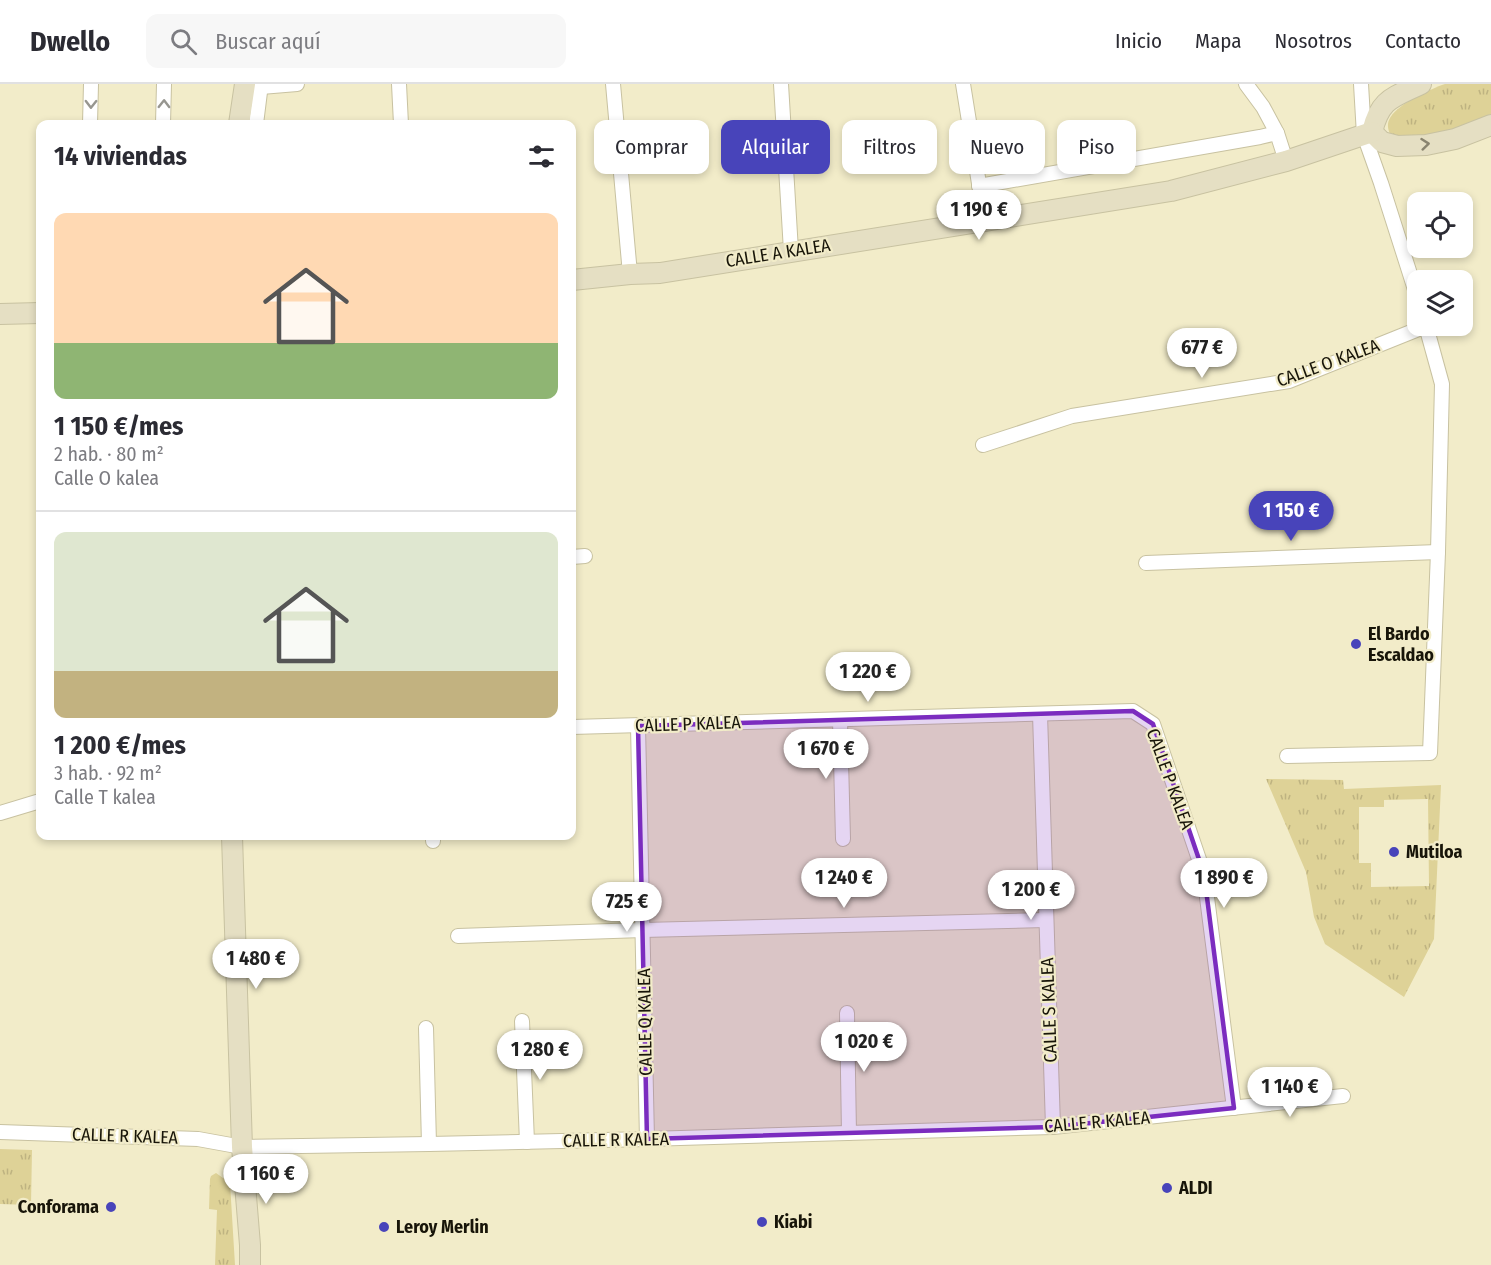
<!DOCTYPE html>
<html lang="es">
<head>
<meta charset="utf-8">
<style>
	:root { --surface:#fff; --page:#f7f7f7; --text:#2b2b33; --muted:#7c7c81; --line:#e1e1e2; --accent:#4844ba }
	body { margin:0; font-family:"Fira Sans Condensed",sans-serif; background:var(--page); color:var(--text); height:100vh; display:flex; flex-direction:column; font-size:22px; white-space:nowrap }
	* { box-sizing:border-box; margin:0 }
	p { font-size:20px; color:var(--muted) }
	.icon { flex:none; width:33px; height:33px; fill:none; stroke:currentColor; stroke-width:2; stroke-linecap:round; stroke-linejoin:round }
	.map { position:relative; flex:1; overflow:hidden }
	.panel { position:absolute; left:36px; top:36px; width:540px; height:720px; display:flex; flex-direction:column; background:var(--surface); border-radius:12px; box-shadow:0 3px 9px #0003 }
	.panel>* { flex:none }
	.banner { position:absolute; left:594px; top:36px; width:570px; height:54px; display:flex; gap:12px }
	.controls { position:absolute; left:1407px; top:108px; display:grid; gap:12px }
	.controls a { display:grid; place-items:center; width:66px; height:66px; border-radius:12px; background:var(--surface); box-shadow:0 3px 9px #0003; font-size:30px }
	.price { position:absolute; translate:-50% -51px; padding:0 14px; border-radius:21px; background:#fff; color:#222; font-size:20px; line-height:39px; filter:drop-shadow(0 2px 3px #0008) }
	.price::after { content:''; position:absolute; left:50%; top:36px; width:18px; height:14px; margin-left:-9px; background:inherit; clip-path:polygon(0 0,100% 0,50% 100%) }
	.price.current { background:var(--accent); color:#fff }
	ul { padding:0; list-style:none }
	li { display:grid; align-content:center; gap:12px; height:318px; padding:0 18px }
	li+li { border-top:2px solid var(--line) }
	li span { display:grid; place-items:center; height:186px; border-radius:12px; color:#555 }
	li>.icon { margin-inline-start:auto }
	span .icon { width:108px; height:108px; fill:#fffc; stroke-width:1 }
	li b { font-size:26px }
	h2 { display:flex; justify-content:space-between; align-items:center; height:72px; padding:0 18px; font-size:26px }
	.chip { padding:0 21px; border-radius:12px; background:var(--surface); box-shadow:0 3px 9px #0003; font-size:21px; line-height:54px }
	.chip.current { background:var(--accent); color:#fff }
	header { display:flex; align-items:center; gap:36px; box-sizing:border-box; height:84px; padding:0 30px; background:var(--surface); border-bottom:2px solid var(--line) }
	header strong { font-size:28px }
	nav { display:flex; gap:33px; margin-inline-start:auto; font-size:21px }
	.search { width:420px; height:54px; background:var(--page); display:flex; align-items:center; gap:15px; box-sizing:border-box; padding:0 21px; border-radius:12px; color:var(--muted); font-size:22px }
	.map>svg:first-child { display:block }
	.grass { fill:url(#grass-tufts); fill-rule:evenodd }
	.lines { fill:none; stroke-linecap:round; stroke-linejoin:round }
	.street-casing { stroke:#c8c2a1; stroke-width:16 }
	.secondary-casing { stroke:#c8c2a1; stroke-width:22 }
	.street { stroke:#fff; stroke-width:14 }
	.secondary { stroke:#e5dfc3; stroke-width:20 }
	.oneway { stroke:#979690 }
	.oneway2 { stroke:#89846f }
	.marked { fill:#7b2cbf; fill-opacity:0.2; stroke:#7b2cbf; stroke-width:4.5; stroke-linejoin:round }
	.poi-dot { fill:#4844ba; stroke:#f2ecc9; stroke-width:2 }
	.labels { text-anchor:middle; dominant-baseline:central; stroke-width:4.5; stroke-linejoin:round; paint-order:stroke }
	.street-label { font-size:18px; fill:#181509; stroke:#f2ecc9 }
	.poi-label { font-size:18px; font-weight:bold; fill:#181509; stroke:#f2ecc9; text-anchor:start }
</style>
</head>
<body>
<header>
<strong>Dwello</strong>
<div class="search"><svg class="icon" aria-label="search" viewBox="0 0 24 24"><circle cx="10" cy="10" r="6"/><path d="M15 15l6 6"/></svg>Buscar aquí</div>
<nav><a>Inicio</a><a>Mapa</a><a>Nosotros</a><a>Contacto</a></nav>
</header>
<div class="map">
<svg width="1491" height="1181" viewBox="0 0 1491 1181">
	<defs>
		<pattern id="grass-tufts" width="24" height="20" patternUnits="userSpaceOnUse" patternTransform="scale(1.5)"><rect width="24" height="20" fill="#ded297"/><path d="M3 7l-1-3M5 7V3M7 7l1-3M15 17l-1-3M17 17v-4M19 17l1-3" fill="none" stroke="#beb381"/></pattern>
	</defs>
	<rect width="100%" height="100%" fill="#f2ecc9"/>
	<g class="grass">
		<path d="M1445,0h46v30l-54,21 -42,2 -5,-3c-2,-5 -3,-9 -1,-14 6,-15 41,-31 56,-36z"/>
		<path d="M1266,695l77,1 1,9 97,-4 -7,154 -30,58 -79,-53 -11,-27 -8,-45zM1428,715l1,87 -58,1v-24h-12v-56h25v-7z"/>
		<path d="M0,1065l32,1 -1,55 -31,-1z"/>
		<path d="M216,1089l14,10 5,82h-20l2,-55 -8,-1 1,-30 1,-3z"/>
	</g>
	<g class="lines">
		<g class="street-casing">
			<g id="street">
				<path d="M245,0l16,3 36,-3"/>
				<path d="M399,0l2,40"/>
				<path d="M613,0l17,190"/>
				<path d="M781,0l10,167"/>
				<path d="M963,0l22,137"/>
				<path d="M1246,0l17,23 14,26 9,28"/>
				<path d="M1361,0l3,51 17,48 37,116"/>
				<path d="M90,40l1,-40"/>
				<path d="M163,40l1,-40"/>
				<path d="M256,40l5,-40"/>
				<path d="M979,102l281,-49 17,-4"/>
				<path d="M983,361l89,-29 217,-35 137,-55"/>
				<path d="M572,473l13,-1"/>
				<path d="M1146,479l292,-11"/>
				<path d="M1040,630l13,413"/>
				<path d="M840,636l3,119"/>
				<path d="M638,642l9,413"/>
				<path d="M572,643l561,-16 20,13 51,150 30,234"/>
				<path d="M1287,672l143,-3 8,-201 4,-168 -16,-58"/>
				<path d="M0,729l40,-12"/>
				<path d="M433,752v5"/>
				<path d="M458,852l185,-6 403,-10"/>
				<path d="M847,929l2,120"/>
				<path d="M522,937l5,121"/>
				<path d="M426,944l3,116"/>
				<path d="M0,1048l198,7 44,8 187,-3 218,-5 406,-12 290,-31"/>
			</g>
		</g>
		<g class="secondary-casing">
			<g id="secondary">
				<path d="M239,40l6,-40"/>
				<path d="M1372,48l10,10 15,4 29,-1 29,-6 36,-14"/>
				<path d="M1372,48c8,-33 20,-34 49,-48"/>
				<path d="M572,196l58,-6 30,-1 511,-82 115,-30 86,-29"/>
				<path d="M0,230l40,-1"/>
				<path d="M232,752l10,311 8,98v20"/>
			</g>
		</g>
		<use href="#street" class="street"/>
		<use href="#secondary" class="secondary"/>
	</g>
	<defs><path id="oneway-chevron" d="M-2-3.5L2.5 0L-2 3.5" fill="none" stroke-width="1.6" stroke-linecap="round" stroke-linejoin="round" transform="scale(1.5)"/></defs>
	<g class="oneway">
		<use href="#oneway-chevron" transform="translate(91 20) rotate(91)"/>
		<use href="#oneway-chevron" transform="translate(164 20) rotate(-89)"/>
	</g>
	<use class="oneway2" href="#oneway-chevron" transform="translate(1425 60) rotate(-6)"/>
	<path class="marked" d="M1133,627l20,13 51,150 30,234 -181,19 -406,12 -9,-413z"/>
	<g class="poi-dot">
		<circle cx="1356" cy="560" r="6"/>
		<circle cx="1394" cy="768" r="6"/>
		<circle cx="1167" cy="1104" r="6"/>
		<circle cx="111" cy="1123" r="6"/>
		<circle cx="762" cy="1138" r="6"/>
		<circle cx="384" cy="1143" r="6"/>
	</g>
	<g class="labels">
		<g class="street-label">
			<text transform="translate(778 169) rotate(-9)">CALLE A KALEA</text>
			<text transform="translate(1328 279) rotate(-20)">CALLE O KALEA</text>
			<text transform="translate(688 640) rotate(-2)">CALLE P KALEA</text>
			<text transform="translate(1170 695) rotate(70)">CALLE P KALEA</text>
			<text transform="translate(1049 926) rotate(-92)">CALLE S KALEA</text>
			<text transform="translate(645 938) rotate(-91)">CALLE Q KALEA</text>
			<text transform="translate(1097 1038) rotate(-5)">CALLE R KALEA</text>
			<text transform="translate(125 1052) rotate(2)">CALLE R KALEA</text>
			<text transform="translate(616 1056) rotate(-1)">CALLE R KALEA</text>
		</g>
		<g class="poi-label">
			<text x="1368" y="550">El Bardo<tspan x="1368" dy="21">Escaldao</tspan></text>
			<text x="1406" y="768">Mutiloa</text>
			<text x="1179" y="1104">ALDI</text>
			<text x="99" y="1123" text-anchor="end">Conforama</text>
			<text x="774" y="1138">Kiabi</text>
			<text x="396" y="1143">Leroy Merlin</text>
		</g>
	</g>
</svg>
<div class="controls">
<a><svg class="icon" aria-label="locate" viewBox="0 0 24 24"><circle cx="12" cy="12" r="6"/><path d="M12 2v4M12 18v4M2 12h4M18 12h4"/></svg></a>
<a><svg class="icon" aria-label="layers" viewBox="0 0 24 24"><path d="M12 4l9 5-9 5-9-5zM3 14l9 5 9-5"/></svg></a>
</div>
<b class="price" style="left:979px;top:157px">1 190 €</b>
<b class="price" style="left:1202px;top:295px">677 €</b>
<b class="price current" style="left:1291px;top:458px">1 150 €</b>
<b class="price" style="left:868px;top:619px">1 220 €</b>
<b class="price" style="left:826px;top:696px">1 670 €</b>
<b class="price" style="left:844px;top:825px">1 240 €</b>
<b class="price" style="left:1224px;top:825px">1 890 €</b>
<b class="price" style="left:1031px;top:837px">1 200 €</b>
<b class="price" style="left:627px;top:849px">725 €</b>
<b class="price" style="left:256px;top:906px">1 480 €</b>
<b class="price" style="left:864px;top:989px">1 020 €</b>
<b class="price" style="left:540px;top:997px">1 280 €</b>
<b class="price" style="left:1290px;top:1034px">1 140 €</b>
<b class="price" style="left:266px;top:1121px">1 160 €</b>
<div class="banner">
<a class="chip">Comprar</a>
<a class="chip current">Alquilar</a>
<a class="chip">Filtros</a>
<a class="chip">Nuevo</a>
<a class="chip">Piso</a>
</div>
<section class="panel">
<h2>14 viviendas<svg class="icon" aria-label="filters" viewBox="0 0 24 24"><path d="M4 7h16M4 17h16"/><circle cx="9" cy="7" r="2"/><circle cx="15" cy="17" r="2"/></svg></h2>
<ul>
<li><span style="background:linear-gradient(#ffd9b3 70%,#8fb573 0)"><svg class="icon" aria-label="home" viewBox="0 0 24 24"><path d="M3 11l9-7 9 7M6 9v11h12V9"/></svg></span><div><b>1 150 €/mes</b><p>2 hab. · 80 m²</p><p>Calle O kalea</p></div></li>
<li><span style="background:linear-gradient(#dfe7d0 75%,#c2b280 0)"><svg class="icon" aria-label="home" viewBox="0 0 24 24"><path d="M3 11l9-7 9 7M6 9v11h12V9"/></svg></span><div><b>1 200 €/mes</b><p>3 hab. · 92 m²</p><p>Calle T kalea</p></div></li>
</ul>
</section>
</div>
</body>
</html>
